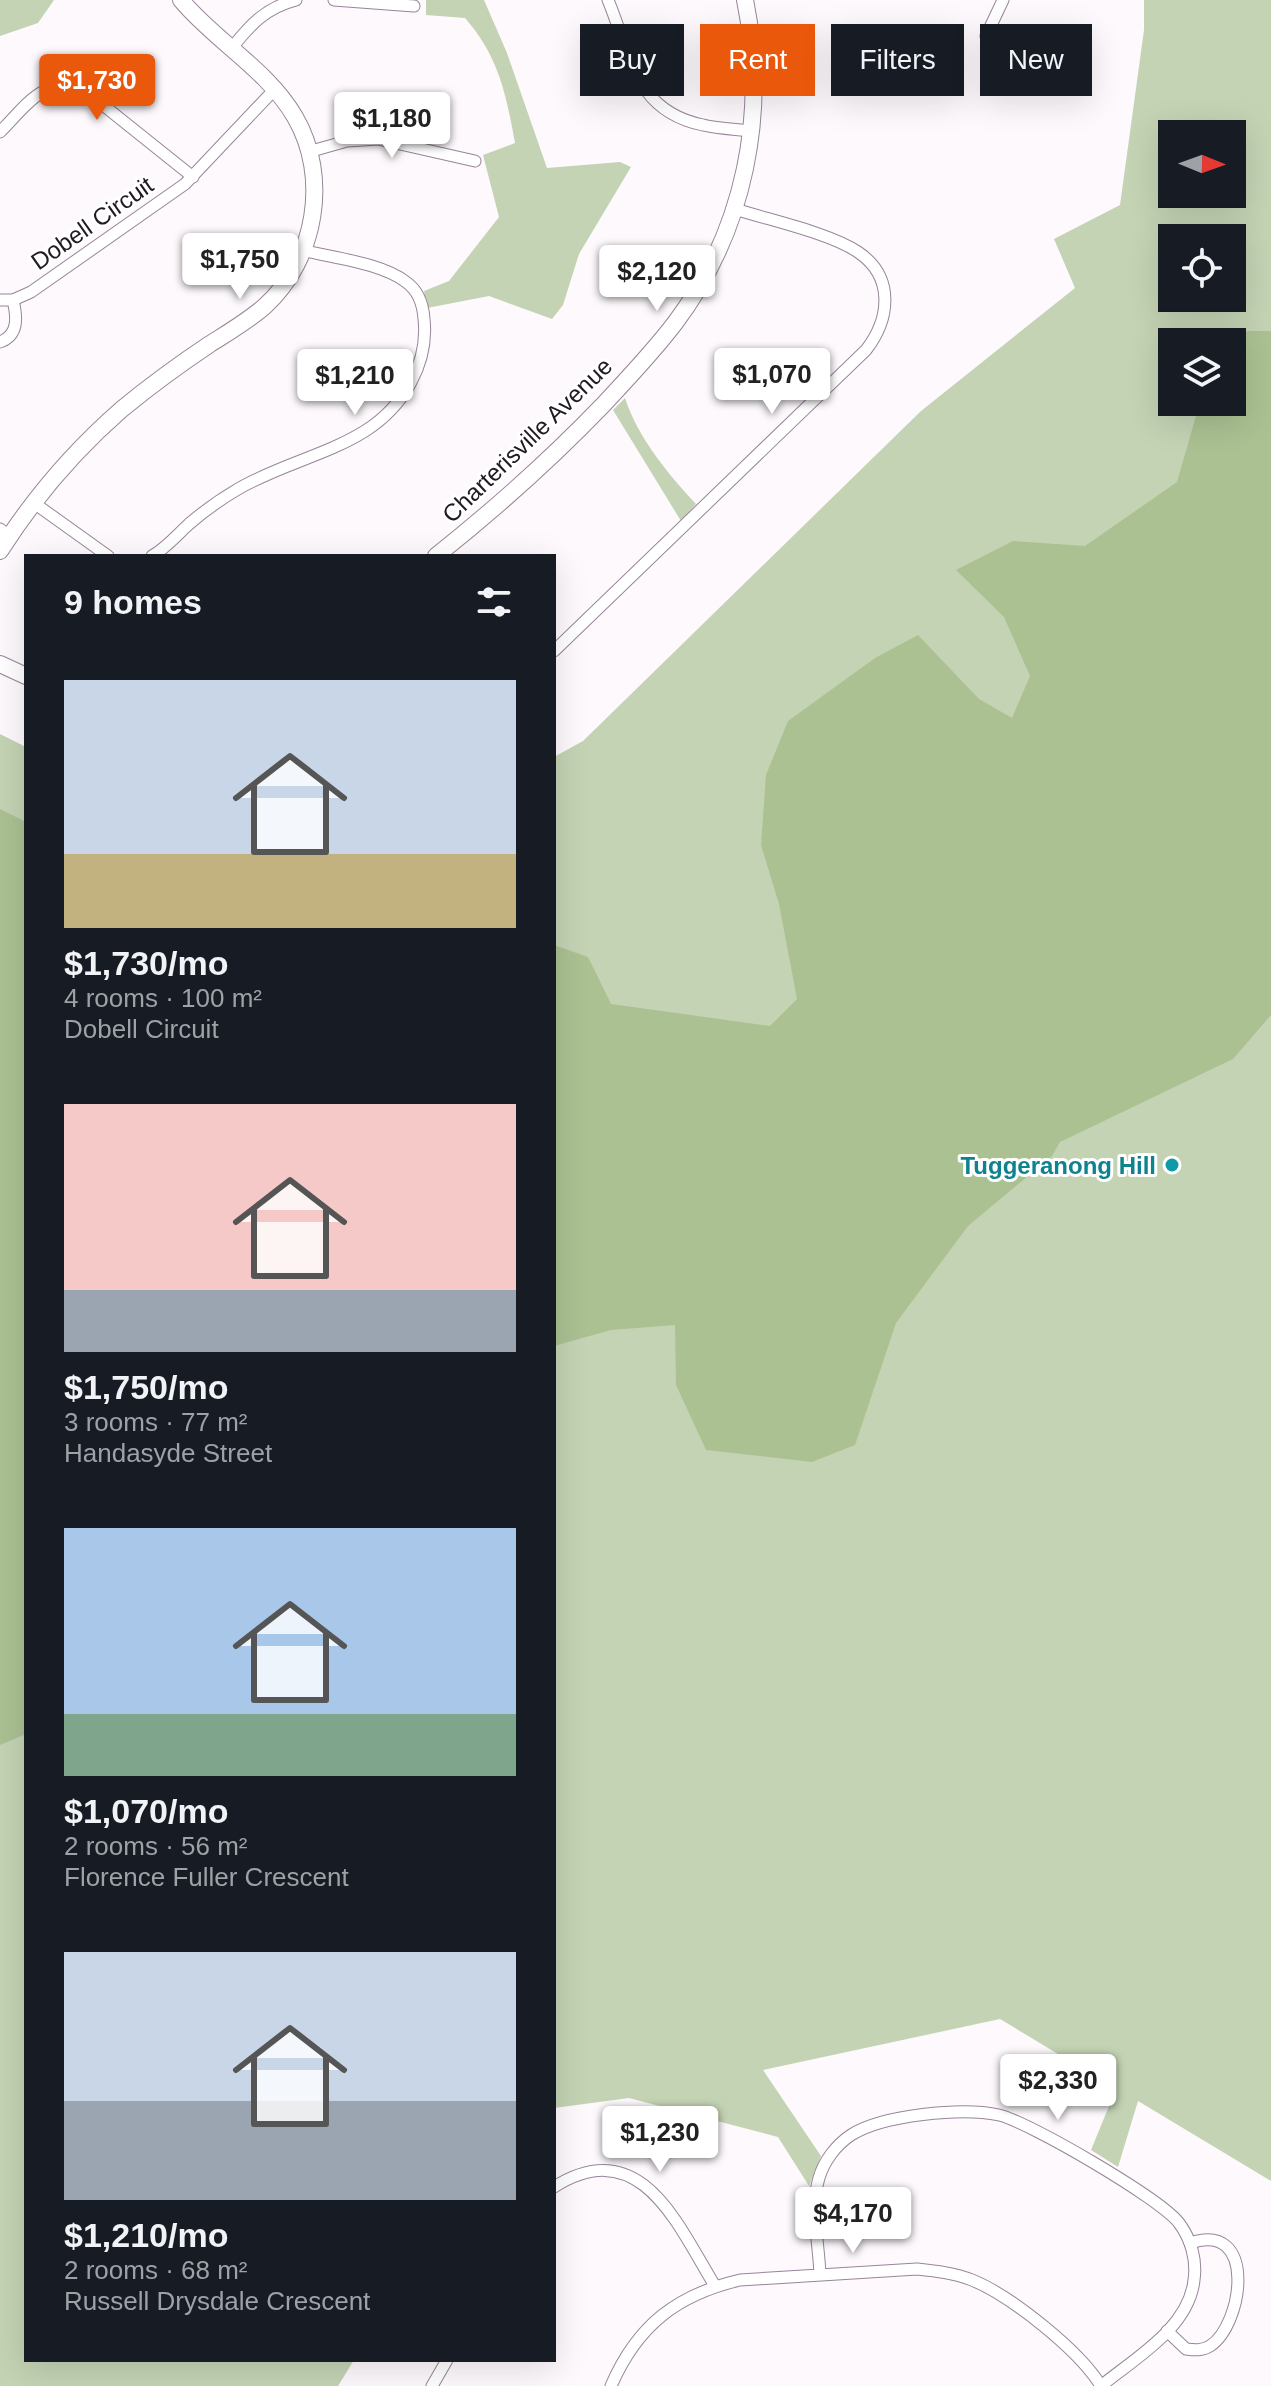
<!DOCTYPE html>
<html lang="en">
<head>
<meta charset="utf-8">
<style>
	:root { --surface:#171b24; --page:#20242c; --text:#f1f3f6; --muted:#9ea1a6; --accent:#ea580c }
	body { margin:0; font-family:Helvetica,sans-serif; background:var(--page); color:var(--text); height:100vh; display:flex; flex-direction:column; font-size:30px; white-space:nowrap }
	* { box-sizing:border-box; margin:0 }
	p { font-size:26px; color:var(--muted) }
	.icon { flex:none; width:44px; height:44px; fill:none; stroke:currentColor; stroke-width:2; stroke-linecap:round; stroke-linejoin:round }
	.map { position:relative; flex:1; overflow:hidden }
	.side { position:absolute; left:24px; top:554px; width:532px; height:1808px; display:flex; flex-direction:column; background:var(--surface); border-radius:0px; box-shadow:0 8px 32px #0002 }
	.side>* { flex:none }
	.banner { position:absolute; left:580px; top:24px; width:570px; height:72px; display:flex; gap:16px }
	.needle { width:52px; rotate:91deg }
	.buttons { position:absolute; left:1158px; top:120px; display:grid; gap:16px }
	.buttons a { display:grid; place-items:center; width:88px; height:88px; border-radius:0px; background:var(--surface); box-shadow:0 8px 32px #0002; font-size:40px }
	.price { position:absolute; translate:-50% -68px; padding:0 18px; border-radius:8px; background:#fff; color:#222; font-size:26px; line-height:52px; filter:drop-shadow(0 2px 4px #0008) }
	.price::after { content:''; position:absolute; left:50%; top:48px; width:24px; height:18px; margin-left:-12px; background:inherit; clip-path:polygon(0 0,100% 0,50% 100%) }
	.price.on { background:var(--accent); color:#fff }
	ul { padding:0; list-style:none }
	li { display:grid; align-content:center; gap:16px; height:424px; padding:0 40px }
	li span { display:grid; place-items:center; height:248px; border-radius:0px; color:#555 }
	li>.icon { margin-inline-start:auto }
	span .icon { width:144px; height:144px; fill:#fffc; stroke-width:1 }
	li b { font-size:34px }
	h2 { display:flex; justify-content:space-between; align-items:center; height:96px; padding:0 40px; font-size:34px }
	.pill { padding:0 28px; border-radius:0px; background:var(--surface); box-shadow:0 8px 32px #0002; font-size:28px; line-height:72px }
	.pill.on { background:var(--accent); color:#fff }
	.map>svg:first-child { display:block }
	.green { fill:#c4d3b4; fill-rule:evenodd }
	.forest { fill:#abc192 }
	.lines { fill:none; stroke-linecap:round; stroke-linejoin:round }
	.street-casing { stroke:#988599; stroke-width:13 }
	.secondary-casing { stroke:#988599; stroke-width:18 }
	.street { stroke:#fff; stroke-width:11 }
	.secondary { stroke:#fff; stroke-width:16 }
	.culture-dot { fill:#0f9aa8; stroke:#fff; stroke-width:3 }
	.labels { text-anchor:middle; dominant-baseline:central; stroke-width:6; stroke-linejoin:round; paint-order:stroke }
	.street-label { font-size:24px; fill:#211a22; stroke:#fff }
	.culture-label { font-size:24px; font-weight:bold; fill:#0d838f; stroke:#fff; text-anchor:end }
</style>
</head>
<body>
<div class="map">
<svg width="1271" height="2386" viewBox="0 0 1271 2386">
	<rect width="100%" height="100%" fill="#fdf9fd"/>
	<g class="green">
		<path d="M0,0h54l-16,23 -38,13z"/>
		<path d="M426,0h58l23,53 40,115 73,-6 11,5 -52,87 -16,51 -11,14 -63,-23 -62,12 -3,-17 25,-10 50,-64 -16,-62 32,-12c-9,-49 -16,-86 -50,-125l-39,-3z"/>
		<path d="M1144,0h127v2181l-133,-80 -20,66 -27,-17 25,-61 -116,-70 -237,51 58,86 -12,30 -31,-49 -149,-39 -75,10v-1351l29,-16 338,-330 154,-123 -21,-49 66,-34 24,-175zM1172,134h60v60h-60zM1172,238h60v60h-60zM1172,342h60v60h-60z"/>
		<path d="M625,398c13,40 43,76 71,106l-15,17 -68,-111z"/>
		<path d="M0,734l26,13v1613h328l-16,26h-338z"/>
	</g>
	<g class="forest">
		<path d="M1247,331h24v684l-38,44 -173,83 -8,14 -84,70 -72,97 -41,122 -43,17 -106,-12 -30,-65 -1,-60 -64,5 -57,16v-401l34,12 23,47 159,22 27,-27 -18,-95 -18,-59 5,-70 22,-54 87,-63 43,-23 61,64 33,19 18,-42 -26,-59 -48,-47 57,-29 72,5 92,-64 23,-80h32v-53z"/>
		<path d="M0,809l26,13v912l-26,11z"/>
	</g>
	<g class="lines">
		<g class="street-casing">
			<g id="street">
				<path d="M334,0l80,6"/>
				<path d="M608,0c23,55 26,111 95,125 16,4 33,4 49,6"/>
				<path d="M986,36l17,-36"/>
				<path d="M231,49c19,-24 34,-41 65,-49"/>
				<path d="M0,132c26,-26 43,-56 83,-43l110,88"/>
				<path d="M308,152l39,-11 31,-2 97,22"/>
				<path d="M0,300h13l18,-8 154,-108 90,-95"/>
				<path d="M0,342c19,-7 17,-25 13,-42"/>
				<path d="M34,503l74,53"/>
				<path d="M0,529l10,7"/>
				<path d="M152,556c14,-8 25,-21 37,-32 15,-13 32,-25 49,-35 41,-24 89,-34 127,-58 38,-24 64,-67 59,-112 -1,-15 -5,-28 -18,-37 -24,-19 -73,-24 -104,-32"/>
				<path d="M554,651l312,-301c24,-31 29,-73 -8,-98 -28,-19 -89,-32 -123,-43"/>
				<path d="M554,2187c87,-55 124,39 161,99"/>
				<path d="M1167,2331l19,18c8,1 16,2 24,-3 33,-21 48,-126 -20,-103"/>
				<path d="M432,2386l15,-26"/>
				<path d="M611,2386c26,-60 65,-91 129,-106l177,-11c19,2 37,4 55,11 39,16 107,70 129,106 34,-28 88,-58 93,-106 3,-20 -3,-41 -15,-57 -18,-24 -150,-101 -180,-108 -37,-8 -117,0 -148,20 -15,10 -27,26 -32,43 -9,29 0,66 1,97"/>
			</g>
		</g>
		<g class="secondary-casing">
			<g id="secondary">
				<path d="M0,551c33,-52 75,-101 122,-142 28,-23 58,-45 88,-65 19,-12 38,-23 55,-38 51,-47 65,-129 30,-189 -28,-48 -79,-75 -114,-117"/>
				<path d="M436,556c59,-47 115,-97 167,-151 25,-27 50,-53 72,-82 70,-93 93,-210 70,-323"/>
				<path d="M0,664l26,12"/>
			</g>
		</g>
		<use href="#street" class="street"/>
		<use href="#secondary" class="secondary"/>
	</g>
	<circle class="culture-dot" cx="1172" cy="1165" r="8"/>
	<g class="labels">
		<g class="street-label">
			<text transform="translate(92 223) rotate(-35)">Dobell Circuit</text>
			<text transform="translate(527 440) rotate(-44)">Charterisville Avenue</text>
		</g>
		<g class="culture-label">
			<text x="1156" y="1165">Tuggeranong Hill</text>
		</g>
	</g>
</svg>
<div class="buttons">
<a><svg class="needle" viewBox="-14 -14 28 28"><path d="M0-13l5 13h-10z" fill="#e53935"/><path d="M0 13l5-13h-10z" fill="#9ea1a6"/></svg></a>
<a><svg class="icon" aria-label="locate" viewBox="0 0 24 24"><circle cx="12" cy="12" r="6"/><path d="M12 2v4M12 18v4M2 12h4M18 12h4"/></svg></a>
<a><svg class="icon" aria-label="layers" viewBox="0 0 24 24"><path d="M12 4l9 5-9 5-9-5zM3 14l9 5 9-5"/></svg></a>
</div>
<b class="price on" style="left:97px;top:122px">$1,730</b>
<b class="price" style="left:392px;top:160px">$1,180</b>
<b class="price" style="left:240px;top:301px">$1,750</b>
<b class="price" style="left:657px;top:313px">$2,120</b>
<b class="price" style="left:772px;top:416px">$1,070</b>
<b class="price" style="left:355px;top:417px">$1,210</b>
<b class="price" style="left:1058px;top:2122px">$2,330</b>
<b class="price" style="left:660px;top:2174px">$1,230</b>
<b class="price" style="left:853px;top:2255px">$4,170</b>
<div class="banner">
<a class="pill">Buy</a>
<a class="pill on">Rent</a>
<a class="pill">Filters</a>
<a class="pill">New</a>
</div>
<section class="side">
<h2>9 homes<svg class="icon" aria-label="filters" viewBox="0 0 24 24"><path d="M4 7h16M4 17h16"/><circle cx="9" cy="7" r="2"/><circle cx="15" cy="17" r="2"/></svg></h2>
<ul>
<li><span style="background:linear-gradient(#c9d6e8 70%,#c2b280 0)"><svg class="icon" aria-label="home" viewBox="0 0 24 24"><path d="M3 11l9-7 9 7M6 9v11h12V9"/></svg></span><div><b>$1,730/mo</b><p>4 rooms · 100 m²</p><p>Dobell Circuit</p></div></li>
<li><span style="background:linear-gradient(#f6c9c9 75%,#9aa5b1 0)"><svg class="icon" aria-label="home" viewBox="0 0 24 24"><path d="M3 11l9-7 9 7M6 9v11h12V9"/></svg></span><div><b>$1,750/mo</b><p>3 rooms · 77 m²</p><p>Handasyde Street</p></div></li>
<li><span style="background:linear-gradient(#a9c7e8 75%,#7fa58c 0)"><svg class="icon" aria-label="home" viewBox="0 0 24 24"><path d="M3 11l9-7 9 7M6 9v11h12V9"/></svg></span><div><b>$1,070/mo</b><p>2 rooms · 56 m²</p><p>Florence Fuller Crescent</p></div></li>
<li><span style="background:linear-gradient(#c9d6e8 60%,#9aa5b1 0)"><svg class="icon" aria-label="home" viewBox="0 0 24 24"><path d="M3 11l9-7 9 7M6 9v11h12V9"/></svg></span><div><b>$1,210/mo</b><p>2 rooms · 68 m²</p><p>Russell Drysdale Crescent</p></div></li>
</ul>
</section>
</div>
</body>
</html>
